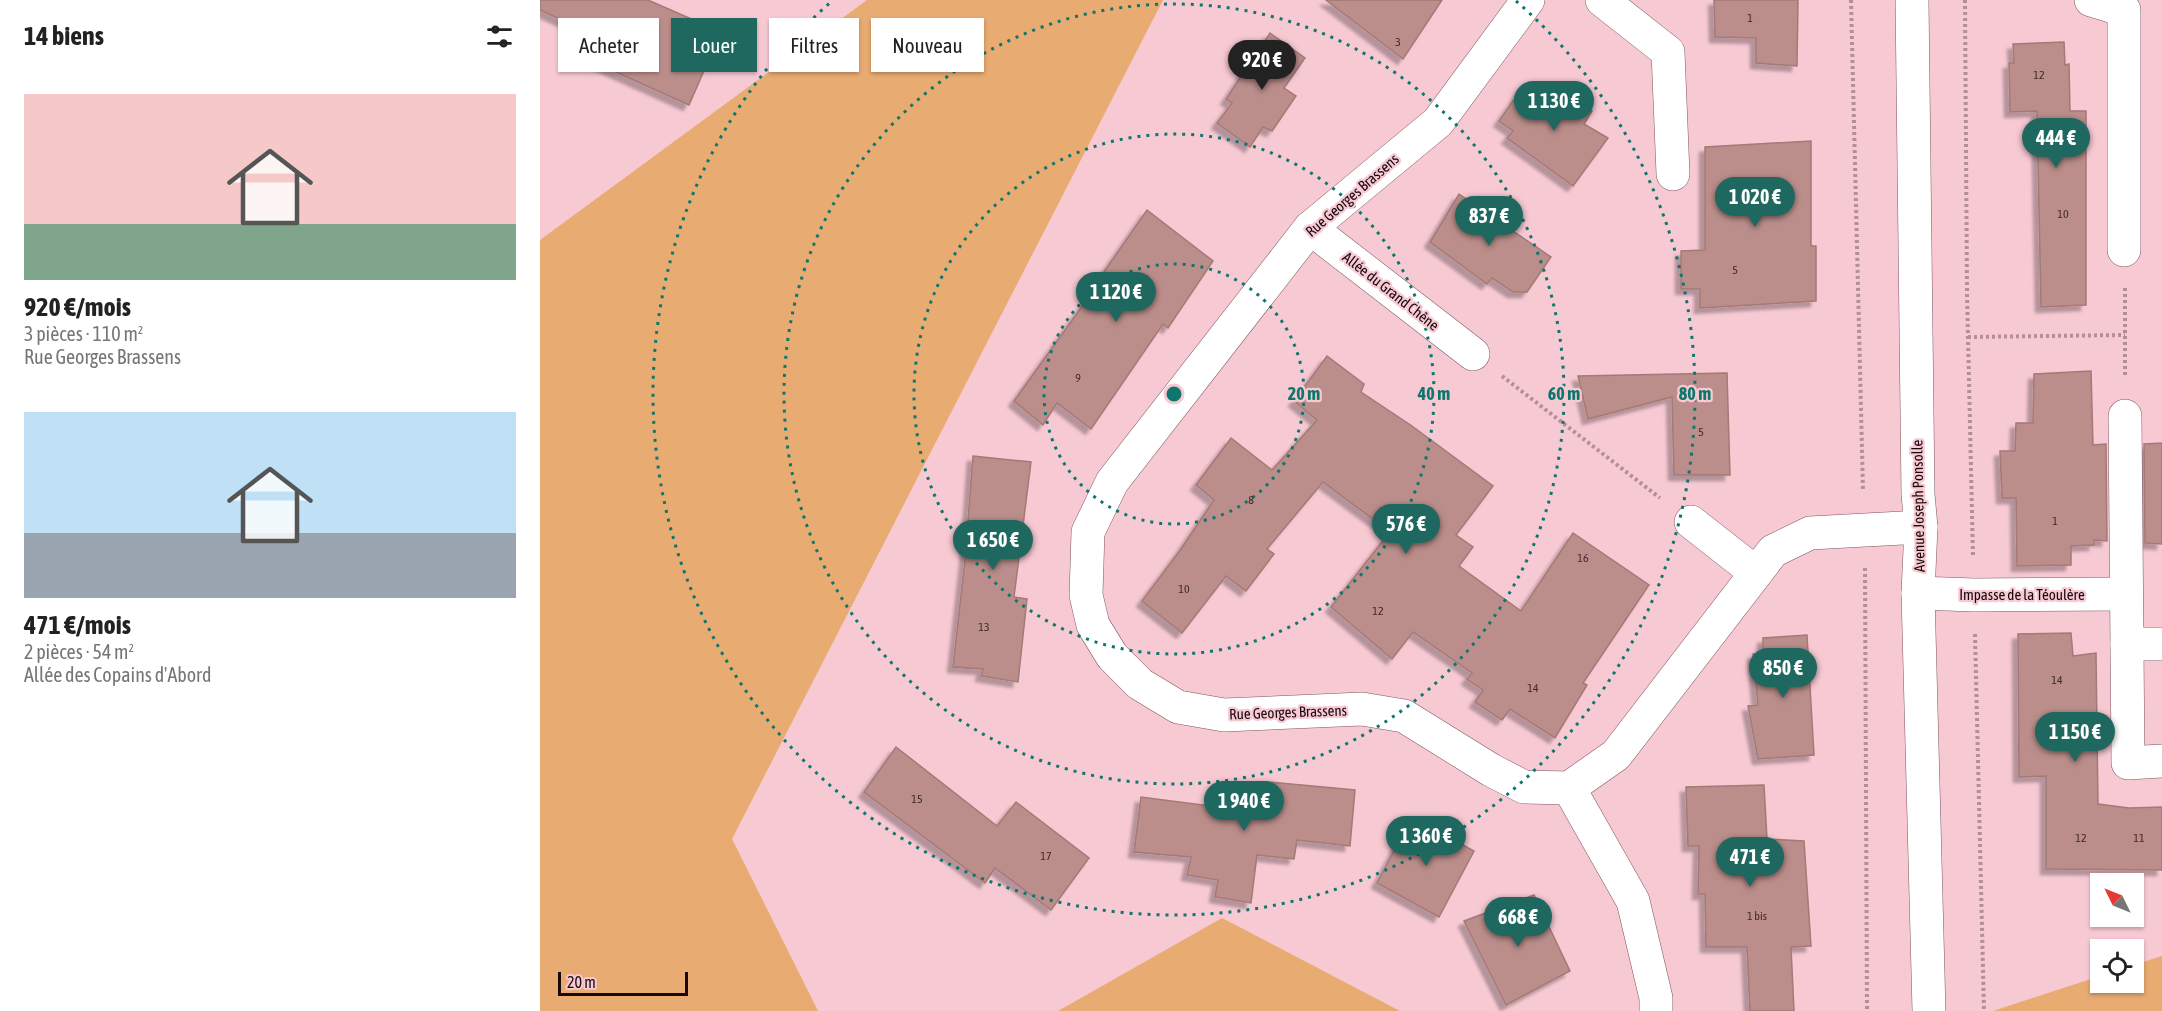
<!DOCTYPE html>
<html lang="fr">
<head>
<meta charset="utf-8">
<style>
	:root { --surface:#fff; --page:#f6f6f6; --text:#222; --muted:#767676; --accent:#1f6860 }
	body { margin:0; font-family:"Asap Condensed",sans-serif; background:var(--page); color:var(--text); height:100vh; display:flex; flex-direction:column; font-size:22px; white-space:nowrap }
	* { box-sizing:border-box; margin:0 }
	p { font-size:20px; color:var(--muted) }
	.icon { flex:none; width:33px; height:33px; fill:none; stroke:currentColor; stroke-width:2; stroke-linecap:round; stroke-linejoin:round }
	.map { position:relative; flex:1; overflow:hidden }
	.panel { display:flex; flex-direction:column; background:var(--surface); width:540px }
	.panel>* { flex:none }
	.guide { position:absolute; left:18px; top:18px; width:570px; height:54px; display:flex; gap:12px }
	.needle { width:39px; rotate:313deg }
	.fabs { position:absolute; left:1550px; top:873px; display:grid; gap:12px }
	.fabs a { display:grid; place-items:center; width:54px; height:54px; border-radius:0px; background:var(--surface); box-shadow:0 2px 4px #0004; font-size:30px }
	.scale { position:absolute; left:18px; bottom:15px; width:130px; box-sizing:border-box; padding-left:6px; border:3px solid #18090d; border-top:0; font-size:16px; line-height:21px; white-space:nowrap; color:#18090d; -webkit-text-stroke:4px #f7c9d3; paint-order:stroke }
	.price { position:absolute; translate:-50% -51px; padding:0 14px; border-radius:21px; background:var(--accent); color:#fff; font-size:20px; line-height:39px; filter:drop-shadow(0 2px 3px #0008) }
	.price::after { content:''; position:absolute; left:50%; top:36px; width:18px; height:14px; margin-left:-9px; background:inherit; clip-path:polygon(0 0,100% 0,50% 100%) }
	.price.active { background:#222; color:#fff }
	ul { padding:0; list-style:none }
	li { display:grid; align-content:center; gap:12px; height:318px; padding:0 24px }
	li span { display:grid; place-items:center; height:186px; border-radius:0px; color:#555 }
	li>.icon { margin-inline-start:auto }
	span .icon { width:108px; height:108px; fill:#fffc; stroke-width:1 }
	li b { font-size:26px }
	h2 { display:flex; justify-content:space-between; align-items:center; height:72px; padding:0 24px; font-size:26px }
	.pill { padding:0 21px; border-radius:0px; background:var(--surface); box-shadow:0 2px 4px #0004; font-size:21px; line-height:54px }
	.pill.active { background:var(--accent); color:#fff }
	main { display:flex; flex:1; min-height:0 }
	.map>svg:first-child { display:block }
	.green { fill:#e8ab72 }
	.building { fill:#bb8e8b; stroke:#a47976; stroke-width:1.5; filter:url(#shadow) }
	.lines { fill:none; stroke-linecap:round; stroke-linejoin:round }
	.minor-casing { stroke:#7e5660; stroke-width:34 }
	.path { stroke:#b48f97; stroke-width:4; stroke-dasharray:3 3; stroke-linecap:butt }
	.minor { stroke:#fff; stroke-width:33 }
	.ring { fill:none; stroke:#0f766e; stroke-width:3; stroke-dasharray:3 6 }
	.labels { text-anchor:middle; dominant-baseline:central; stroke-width:4.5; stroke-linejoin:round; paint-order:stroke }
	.number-label { font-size:12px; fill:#412a2c }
	.street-label { font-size:15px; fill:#18090d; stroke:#f7c9d3 }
	.centre { fill:#0f766e; stroke:#f7c9d3; stroke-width:3 }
	.ring-label { font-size:18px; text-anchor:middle; font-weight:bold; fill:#0f766e; stroke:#f7c9d3; stroke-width:4.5; stroke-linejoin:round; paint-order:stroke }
</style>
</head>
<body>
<main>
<section class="panel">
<h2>14 biens<svg class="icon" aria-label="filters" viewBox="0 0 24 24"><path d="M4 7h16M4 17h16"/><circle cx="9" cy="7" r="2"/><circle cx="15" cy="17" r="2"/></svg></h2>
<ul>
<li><span style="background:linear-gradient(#f6c9c9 70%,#7fa58c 0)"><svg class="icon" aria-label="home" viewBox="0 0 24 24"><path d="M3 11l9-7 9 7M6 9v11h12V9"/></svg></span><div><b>920 €/mois</b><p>3 pièces · 110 m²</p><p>Rue Georges Brassens</p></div></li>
<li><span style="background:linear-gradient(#bfe0f5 65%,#9aa5b1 0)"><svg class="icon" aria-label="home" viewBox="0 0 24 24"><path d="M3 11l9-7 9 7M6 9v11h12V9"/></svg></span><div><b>471 €/mois</b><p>2 pièces · 54 m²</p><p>Allée des Copains d'Abord</p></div></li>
</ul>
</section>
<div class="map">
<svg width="1622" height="1011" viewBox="0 0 1622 1011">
	<defs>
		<filter id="shadow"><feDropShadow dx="-5.5" dy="5.5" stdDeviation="1.5" flood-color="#0004"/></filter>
	</defs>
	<rect width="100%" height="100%" fill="#f7c9d3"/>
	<g class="green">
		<path d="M327,0h296l-431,839 86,172h-278v-771z"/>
		<path d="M682,918l178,93h-342z"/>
		<path d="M1622,956v55h-169l107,-35v6h33v-17z"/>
	</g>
	<g class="building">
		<path d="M0,0h108l73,32 -32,73 -95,-43 9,-23 -63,-29z"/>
		<path d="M786,0h116l-39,59z"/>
		<path d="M1174,0h84l-1,66 -41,-3v-25l-41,-1z"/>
		<path d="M730,33l35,25 -21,30 12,8 -24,35 -9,-4 -13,20 -33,-24 15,-20 -6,-4z"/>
		<path d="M1524,42l1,23 4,-1 1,47h16v194l-45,2 -4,-196 -27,1 -1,-49h5l-1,-19z"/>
		<path d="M985,84l31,22 10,-17 26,22 -8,13 24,14 -35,48 -66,-48 6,-7 -14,-10z"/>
		<path d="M1271,141v105h5v55l-116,7v-19h-19v-38l24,-1v-103z"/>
		<path d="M919,194l92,63 -24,35h-14l-21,-14 -5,6 -57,-42z"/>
		<path d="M607,210l66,51 -45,67 -5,-4 -72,105 -34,-26 -14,22 -29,-24 87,-121 -2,-1z"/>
		<path d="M787,356l37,28 -3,8 51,34 81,60 -37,49 17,12 -14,19 62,45 52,-78 76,52 -66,98 4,2 -32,53 -45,-29 -8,11 -27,-18 8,-12 -16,-11 5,-6 -59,-41 -21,27 -61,-52 59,-75 -67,-50 -56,67 7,5 -28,37 -20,-15 -44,57 -40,-32 39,-52 33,-49 -18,-15 35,-47 41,32 45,-50 -23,-19z"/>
		<path d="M1551,371l2,74 13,-1 1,97 -13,-1v5l-23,1v19l-54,1 -1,-68h-14l-2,-47h15l1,-28h17l1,-49z"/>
		<path d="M1187,373l3,102h-56l-2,-78 -84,22 -10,-43z"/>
		<path d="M1622,443v101l-17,-1 -1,-99z"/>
		<path d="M433,456l58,6 -17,135 13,2 -9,83 -37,-6 2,-7 -30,-2 12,-107z"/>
		<path d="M1531,633l2,23 23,-3 2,151 31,4 33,-1v63l-116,-1v-93l-27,1 -1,-143z"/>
		<path d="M1267,635l7,120 -56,4 -10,-53 10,-1 -5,-51 10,-2v-14z"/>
		<path d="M356,747l101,79 19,-24 73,56 -38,52 -56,-42 -10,15 -121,-91z"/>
		<path d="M728,782l87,8 -5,56 -53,-6 -3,19 -37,-4 -6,48 -36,-6 3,-17 -31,-5 4,-18 -57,-5 7,-55 124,16z"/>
		<path d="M1224,785l3,54 37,2 7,105 -20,1 3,64h-44l-3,-64h-41l-1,-53h-7l1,-48h-11l-2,-59z"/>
		<path d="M872,817l62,34 -35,66 -62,-34z"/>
		<path d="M994,895l36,76 -64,34 -42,-84z"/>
	</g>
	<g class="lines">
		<g class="minor-casing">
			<g id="minor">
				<path d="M988,0l-90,122 -128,106 -198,254 -24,50 -2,63 7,30 19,31 28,28 38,23 46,8 138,-6 42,7 87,54 33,17 45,1 47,-33 157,-204 37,-18 111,-6"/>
				<path d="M1062,0l66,52 5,122"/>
				<path d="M1372,0l6,494 3,33 -3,66 11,418"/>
				<path d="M1551,0l33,10v240"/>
				<path d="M770,228l163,126"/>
				<path d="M1585,416l3,347 34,-2"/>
				<path d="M1151,522l65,51"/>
				<path d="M1378,593l56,2 152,-1"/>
				<path d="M1587,644h35"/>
				<path d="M1029,788l64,113 23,97v13"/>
			</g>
		</g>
		<g class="path">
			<path d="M1311,0l12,491"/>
			<path d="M1425,0l2,292 6,265"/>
			<path d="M1585,288v89"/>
			<path d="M1428,337l157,-2"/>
			<path d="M962,376l158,122"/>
			<path d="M1325,568l2,443"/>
			<path d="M1435,634l9,377"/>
		</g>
		<use href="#minor" class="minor"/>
	</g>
	<g class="ring">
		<circle cx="634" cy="394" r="130"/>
		<circle cx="634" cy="394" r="260"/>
		<circle cx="634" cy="394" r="390"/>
		<path d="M976 1A521 521 0 1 1 292 1"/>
	</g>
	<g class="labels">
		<g class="number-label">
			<text x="1210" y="18">1</text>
			<text x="858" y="42">3</text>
			<text x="1499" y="75">12</text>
			<text x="1523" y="214">10</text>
			<text x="1195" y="270">5</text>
			<text x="538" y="378">9</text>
			<text x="1161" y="432">5</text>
			<text x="711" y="500">8</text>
			<text x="1515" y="521">1</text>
			<text x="1043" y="558">16</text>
			<text x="644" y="589">10</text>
			<text x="838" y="611">12</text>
			<text x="444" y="627">13</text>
			<text x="1517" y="680">14</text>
			<text x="993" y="688">14</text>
			<text x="377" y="799">15</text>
			<text x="1541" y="838">12</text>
			<text x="1599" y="838">11</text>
			<text x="506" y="856">17</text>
			<text x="1217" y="916">1 bis</text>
		</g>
		<g class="street-label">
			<text transform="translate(812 195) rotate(-41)">Rue Georges Brassens</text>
			<text transform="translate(851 291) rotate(38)">Allée du Grand Chêne</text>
			<text transform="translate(1378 506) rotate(-91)">Avenue Joseph Ponsolle</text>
			<text x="1482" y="594">Impasse de la Téoulère</text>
			<text transform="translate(748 712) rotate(-2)">Rue Georges Brassens</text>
		</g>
	</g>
	<circle cx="634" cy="394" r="9" class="centre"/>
	<g class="ring-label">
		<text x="764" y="400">20 m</text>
		<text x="894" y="400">40 m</text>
		<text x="1024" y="400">60 m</text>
		<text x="1155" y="400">80 m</text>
	</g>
</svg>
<div class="fabs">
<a><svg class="needle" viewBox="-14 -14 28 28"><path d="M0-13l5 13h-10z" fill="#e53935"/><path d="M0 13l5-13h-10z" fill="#767676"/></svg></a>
<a><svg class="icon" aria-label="locate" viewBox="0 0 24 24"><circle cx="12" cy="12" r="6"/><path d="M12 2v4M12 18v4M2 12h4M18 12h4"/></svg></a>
</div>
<div class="scale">20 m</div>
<b class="price active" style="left:722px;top:91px">920 €</b>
<b class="price" style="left:1014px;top:132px">1 130 €</b>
<b class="price" style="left:1516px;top:169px">444 €</b>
<b class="price" style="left:1215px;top:228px">1 020 €</b>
<b class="price" style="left:949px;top:247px">837 €</b>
<b class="price" style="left:576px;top:323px">1 120 €</b>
<b class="price" style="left:866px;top:555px">576 €</b>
<b class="price" style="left:453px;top:571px">1 650 €</b>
<b class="price" style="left:1243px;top:699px">850 €</b>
<b class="price" style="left:1535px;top:763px">1 150 €</b>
<b class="price" style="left:704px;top:832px">1 940 €</b>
<b class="price" style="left:886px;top:867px">1 360 €</b>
<b class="price" style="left:1210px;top:888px">471 €</b>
<b class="price" style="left:978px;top:948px">668 €</b>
<div class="guide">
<a class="pill">Acheter</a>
<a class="pill active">Louer</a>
<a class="pill">Filtres</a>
<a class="pill">Nouveau</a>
</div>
</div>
</main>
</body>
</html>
